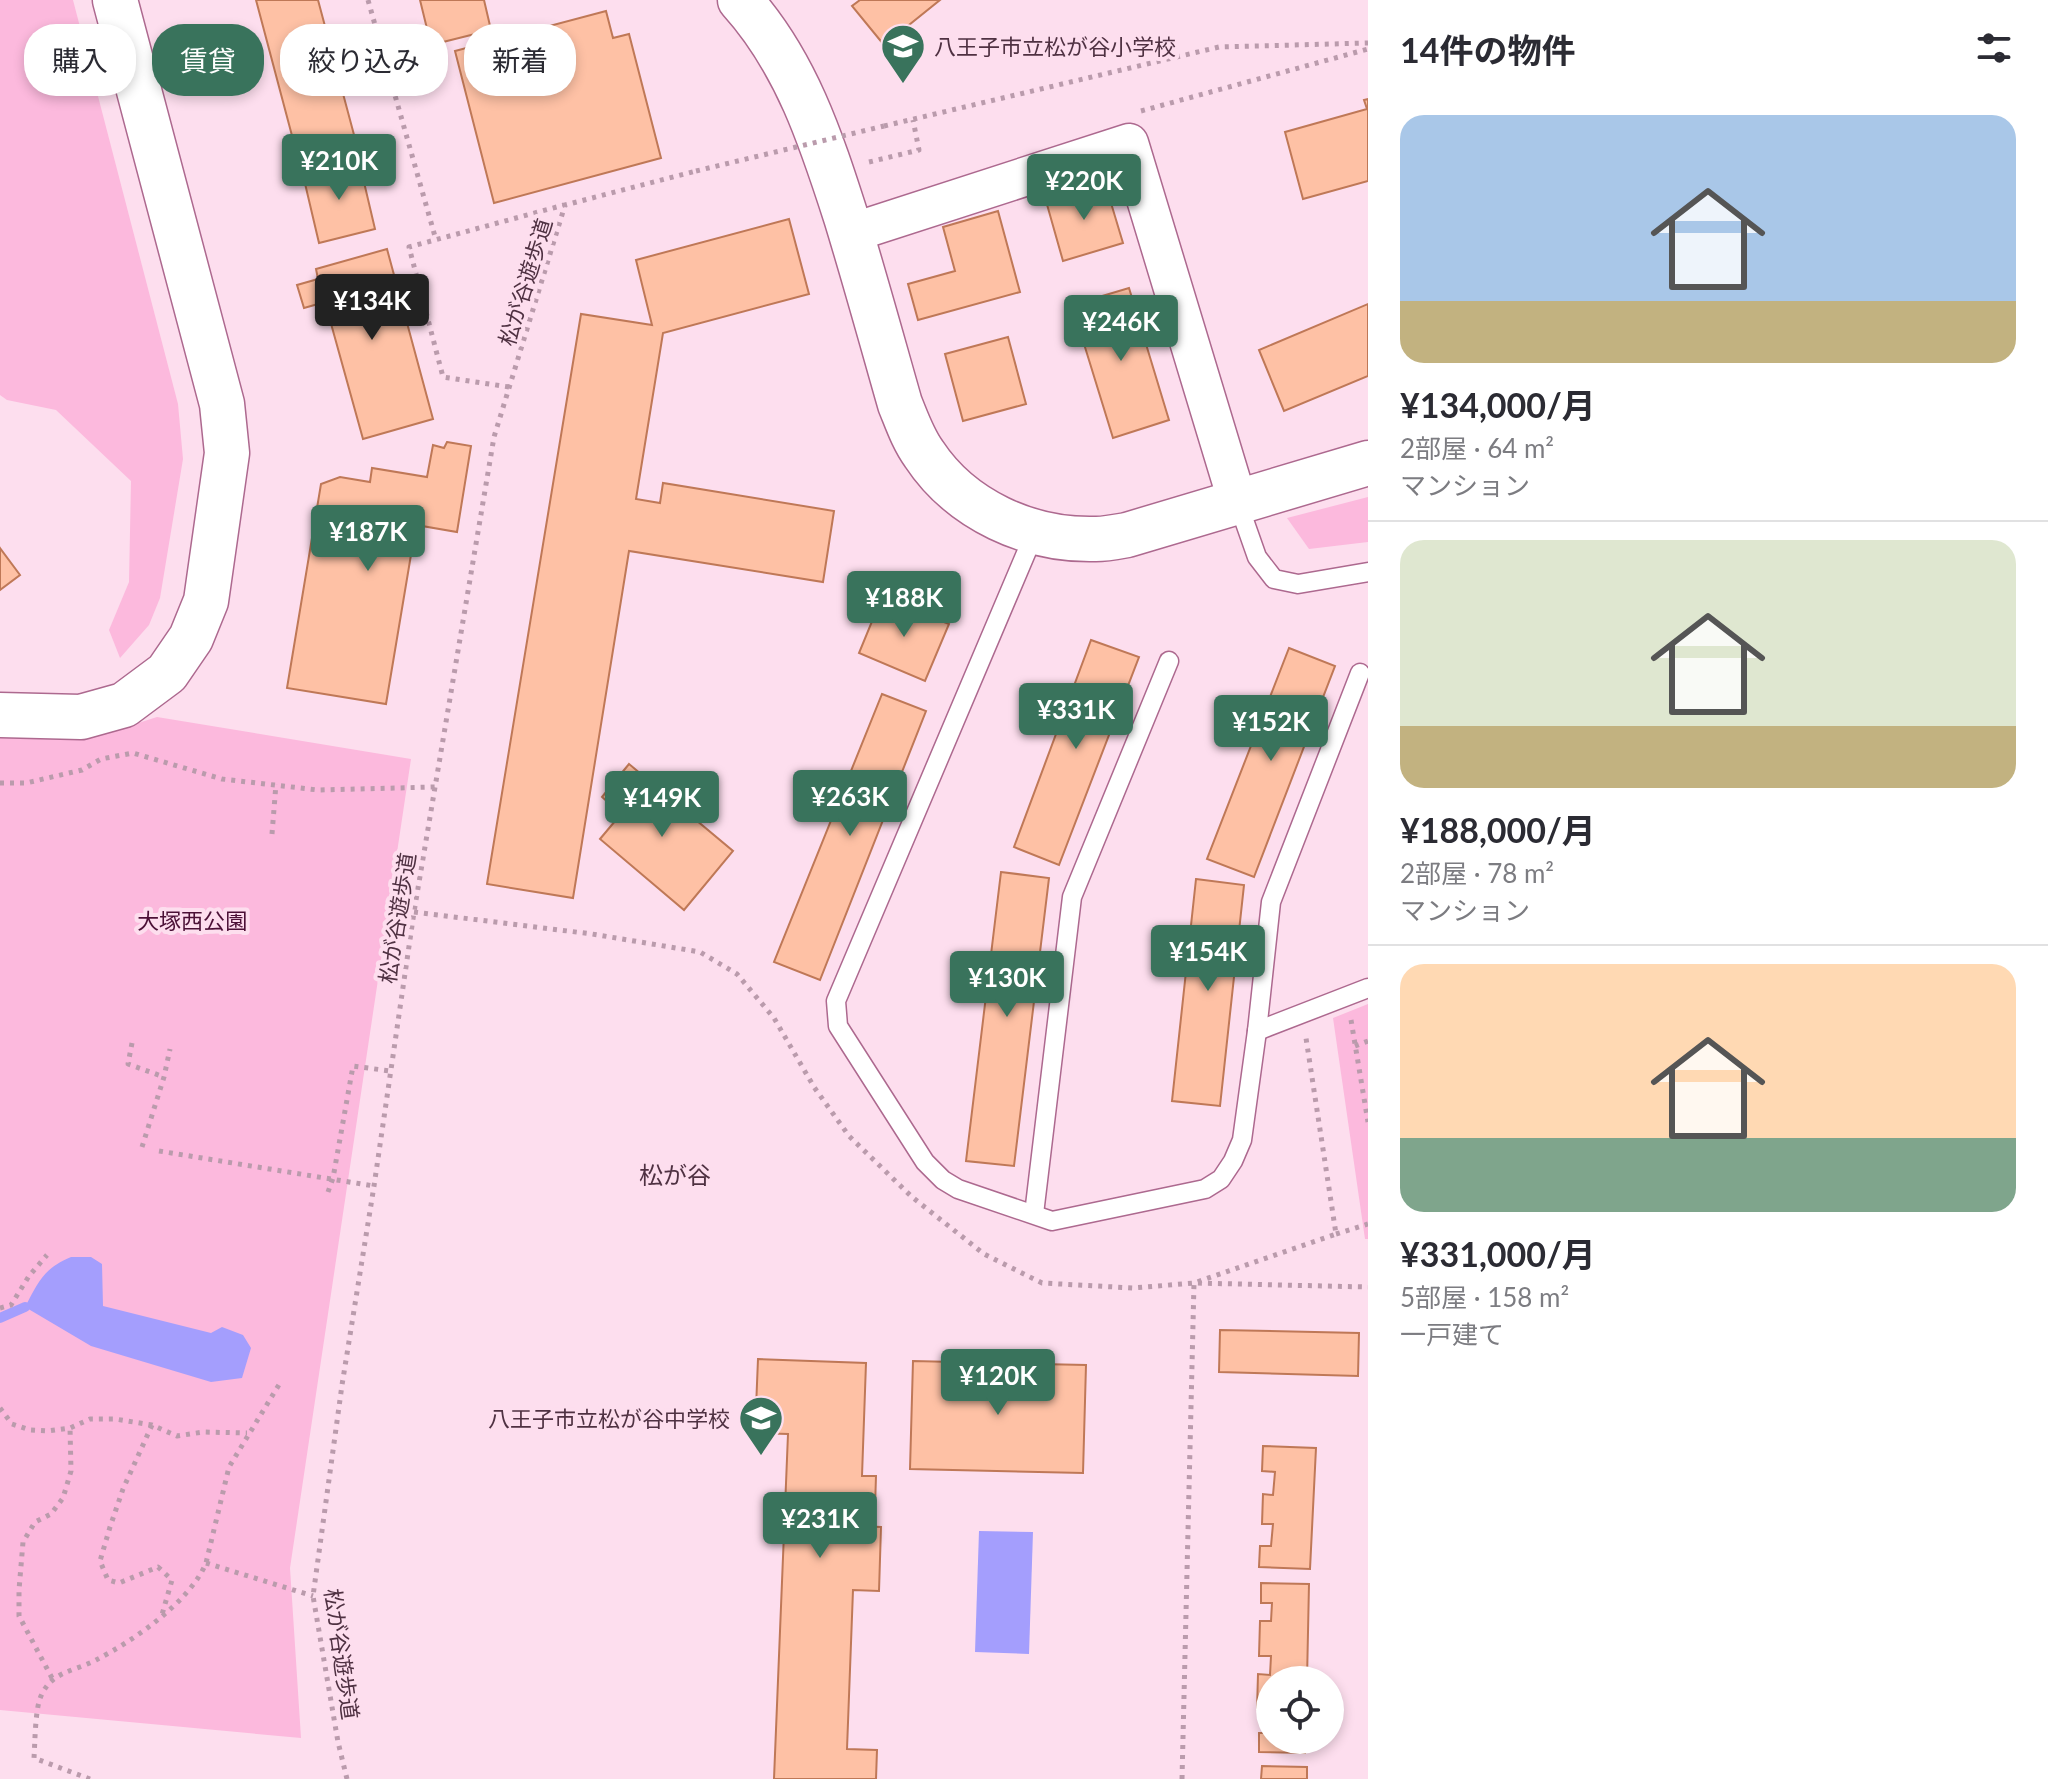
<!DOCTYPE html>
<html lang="ja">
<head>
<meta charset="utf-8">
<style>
	:root { --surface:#fff; --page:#f7f7f7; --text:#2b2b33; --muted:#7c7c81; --line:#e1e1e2; --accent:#39735c }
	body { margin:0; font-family:Lato,"Noto Sans JP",sans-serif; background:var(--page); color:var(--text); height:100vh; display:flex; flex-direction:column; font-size:30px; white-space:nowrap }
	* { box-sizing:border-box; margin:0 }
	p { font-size:26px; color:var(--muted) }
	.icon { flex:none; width:44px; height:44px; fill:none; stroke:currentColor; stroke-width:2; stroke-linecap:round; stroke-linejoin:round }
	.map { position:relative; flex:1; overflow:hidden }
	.sheet { display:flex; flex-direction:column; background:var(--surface); width:680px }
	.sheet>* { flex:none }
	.hud { position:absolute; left:24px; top:24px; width:760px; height:72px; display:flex; gap:16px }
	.controls { position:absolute; left:1256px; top:1666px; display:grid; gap:16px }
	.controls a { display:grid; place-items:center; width:88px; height:88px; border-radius:50%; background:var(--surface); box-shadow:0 4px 12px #0003; font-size:40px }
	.price { position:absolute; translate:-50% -68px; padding:0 18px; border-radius:8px; background:var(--accent); color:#fff; font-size:26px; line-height:52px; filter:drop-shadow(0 2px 4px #0008) }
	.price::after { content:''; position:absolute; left:50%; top:48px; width:24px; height:18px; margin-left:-12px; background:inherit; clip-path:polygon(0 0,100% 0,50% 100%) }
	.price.on { background:#222; color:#fff }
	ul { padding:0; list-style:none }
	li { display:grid; align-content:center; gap:16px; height:424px; padding:0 32px }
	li+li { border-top:2px solid var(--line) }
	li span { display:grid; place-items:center; height:248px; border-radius:24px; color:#555 }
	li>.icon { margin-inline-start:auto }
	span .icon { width:144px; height:144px; fill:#fffc; stroke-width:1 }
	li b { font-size:34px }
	h2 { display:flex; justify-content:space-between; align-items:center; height:96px; padding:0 32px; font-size:34px }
	.pill { padding:0 28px; border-radius:32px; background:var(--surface); box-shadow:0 4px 12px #0003; font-size:28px; line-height:72px }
	.pill.on { background:var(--accent); color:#fff }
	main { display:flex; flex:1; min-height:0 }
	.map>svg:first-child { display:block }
	.green { fill:#fcb9dd }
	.water { fill:#a49efd }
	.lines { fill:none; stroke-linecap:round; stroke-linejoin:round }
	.stream { stroke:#a49efd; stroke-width:10 }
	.building { fill:#fec1a5; stroke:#bf7857; stroke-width:2 }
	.service-casing { stroke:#ad698f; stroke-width:21 }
	.minor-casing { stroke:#ad698f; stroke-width:41 }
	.tertiary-casing { stroke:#ad698f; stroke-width:47 }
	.path { stroke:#ba9bac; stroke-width:5; stroke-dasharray:4 6; stroke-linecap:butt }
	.service { stroke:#fff; stroke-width:18 }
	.minor { stroke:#fff; stroke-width:38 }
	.tertiary { stroke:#fff; stroke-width:44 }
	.path-bridge { stroke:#ba9bac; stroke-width:5; stroke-dasharray:4 6; stroke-linecap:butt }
	.labels { text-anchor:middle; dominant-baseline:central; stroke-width:8; stroke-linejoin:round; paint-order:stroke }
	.poi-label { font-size:22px; fill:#4f3142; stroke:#fddeee; text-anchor:start }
	.street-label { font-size:22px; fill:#4f3142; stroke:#fddeee }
	.park-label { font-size:22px; fill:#4b1036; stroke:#fddeee }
	.neighbourhood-label { font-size:24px; fill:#4f3142; stroke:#fddeee }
</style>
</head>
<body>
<main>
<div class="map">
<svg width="1368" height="1779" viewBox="0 0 1368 1779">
	<rect width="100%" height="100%" fill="#fddeee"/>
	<g class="green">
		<path d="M0,0h73l105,404 5,55 -23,139 -11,27 -29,33 -11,-28 20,-48 2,-101 -75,-71 -49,-10 -7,-5z"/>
		<path d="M1368,497v45l-59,7 -22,-31z"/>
		<path d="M157,717l254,42 -121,809 11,170 -301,-28v-975h101z"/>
		<path d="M1368,1004v235h-3l-32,-221z"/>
	</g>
	<g class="water">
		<path d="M71,1257h20l11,7 1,42 108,27 11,-6 21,8 8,13 -9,30 -31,4 -120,-36 -66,-39c14,-26 18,-38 46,-50z"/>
		<path d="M979,1531l54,1 -4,122 -54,-2z"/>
	</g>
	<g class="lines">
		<path class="stream" d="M0,1318l25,-11"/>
	</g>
	<g class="building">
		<path d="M256,0h62l39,146 -58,16z"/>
		<path d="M420,0h64l7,30 -60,15z"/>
		<path d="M860,0h80l-56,45 -32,-39z"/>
		<path d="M606,11l7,27 16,-4 32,124 -167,45 -39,-152z"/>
		<path d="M1368,99v82l-65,18 -18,-67 82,-23 -3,-9z"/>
		<path d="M359,161l16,68 -56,14 -16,-68z"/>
		<path d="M1105,183l18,60 -60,18 -17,-60z"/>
		<path d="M998,211l22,81 -102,28 -10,-36 47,-13 -12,-44z"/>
		<path d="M789,219l20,75 -146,39 -27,166 24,4 3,-20 171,28 -11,71 -194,-31 -56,347 -86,-14 94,-570 71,11 -16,-65z"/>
		<path d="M387,249l46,170 -70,20 -38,-137 -21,6 -7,-23 21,-6 -2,-10z"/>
		<path d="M1129,288l40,132 -56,18 -41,-133z"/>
		<path d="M1368,304v72l-84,35 -25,-61z"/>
		<path d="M1008,337l18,67 -63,17 -18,-67z"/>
		<path d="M447,442l24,4 -14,86 -41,-7 -30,179 -99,-16 34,-204 19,-7 30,5 2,-14 55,9 6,-32 11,3z"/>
		<path d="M0,548l20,27 -20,15z"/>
		<path d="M882,597l67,27 -24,57 -66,-28z"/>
		<path d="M1091,640l48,17 -80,208 -45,-18z"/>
		<path d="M1289,648l46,18 -81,211 -47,-18z"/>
		<path d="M882,694l44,17 -106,269 -46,-18z"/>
		<path d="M629,764l104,87 -49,59 -84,-71 21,-25 -19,-17z"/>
		<path d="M1001,872l48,6 -35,288 -48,-5z"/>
		<path d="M1196,879l48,6 -24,221 -48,-5z"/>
		<path d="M1220,1330l139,3 -1,43 -139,-4z"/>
		<path d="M758,1359l108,4 -4,113h14l-1,32 -22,-1v19l28,1 -2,64 -26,-1 -6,159 30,1 -1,29h-102l14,-345 -33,-1z"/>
		<path d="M913,1361l173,4 -3,108 -173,-4z"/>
		<path d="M1263,1446l53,2 -6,121 -51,-2 1,-21h11l2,-22h-11l1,-30 10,1 2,-23 -13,-1z"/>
		<path d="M1261,1583l48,1 -2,96h-37v31l-13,-1 1,-36 12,1 1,-19h-12l1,-35h11l1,-18h-11z"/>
		<path d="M1259,1733h11v7h35v13l-46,-1z"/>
		<path d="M1262,1766l45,1v12h-46z"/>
	</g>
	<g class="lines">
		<g class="service-casing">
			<g id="service">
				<path d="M1238,503l19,54 17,22 24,5 70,-12"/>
				<path d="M1035,532l-199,469 2,25 87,136 18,18 15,9 94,32 153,-32 16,-10 12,-18 9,-21 15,-109 14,-129 89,-229"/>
				<path d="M1257,1031l111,-43"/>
				<path d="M1034,1214l38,-317 97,-236"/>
			</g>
		</g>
		<g class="minor-casing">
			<path id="minor" d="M851,233l278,-90 109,360"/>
		</g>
		<g class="tertiary-casing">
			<g id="tertiary">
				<path d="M740,0c56,62 81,139 106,217 19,62 36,124 54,187 7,17 13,35 24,50 37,56 105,87 172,85 10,0 20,-2 31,-4l241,-72"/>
				<path d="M0,715l81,2 43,-12 43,-32 24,-35 15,-37 21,-148 -5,-49 -107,-404"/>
			</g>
		</g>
		<g class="path">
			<path d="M368,0l68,240"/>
			<path d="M1141,111l227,-62"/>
			<path d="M884,126l335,-79 149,-4"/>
			<path d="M869,162l50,-12 -6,-30"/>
			<path d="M509,387l-66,-10 -34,-130 155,-42"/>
			<path d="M0,783h26l56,-13 19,-11 32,-6 89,26 96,11 117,-3"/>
			<path d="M272,834l4,-50"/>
			<path d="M414,912l178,22 108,18 37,22 37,44 40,69 35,49 63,61 72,57 58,29 91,5 61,-5 174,4"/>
			<path d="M1351,1020l17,102"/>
			<path d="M132,1043l-4,21 36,13"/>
			<path d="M1355,1046l13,-5"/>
			<path d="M142,1147l22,-70 6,-28"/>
			<path d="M159,1151l215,35"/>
			<path d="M328,1192l5,-14 20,-112 37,5"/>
			<path d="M1336,1234l32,-10"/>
			<path d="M0,1308l11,-3 18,-29 18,-21"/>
			<path d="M0,1408l12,16 18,6 18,1 22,-3 20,-9h25l37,6 25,11 26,-4 44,1"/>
			<path d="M152,1425l-29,64 -13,38 -10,34 8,19 11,3 39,-16 14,13 -11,38"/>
			<path d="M206,1563l107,33"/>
			<path d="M52,1678l-33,-62v-26l4,-48 12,-20 16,-8 12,-16 8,-27 -1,-43"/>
			<path d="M90,1779l-56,-21c1,-15 1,-49 7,-62 11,-25 32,-24 55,-36 37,-19 94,-58 110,-97l23,-96 51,-84"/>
			<path d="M347,1779l-9,-37 -25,-146 29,-211 32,-199 40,-274 80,-475 71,-232 131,-34"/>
			<path d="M1182,1779l12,-496 142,-49 -30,-196"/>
		</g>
		<use href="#service" class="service"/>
		<use href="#minor" class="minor"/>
		<use href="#tertiary" class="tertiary"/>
		<path class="path-bridge" d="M696,171l188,-45"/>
	</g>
	<defs>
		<g id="school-pin" transform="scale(2.3)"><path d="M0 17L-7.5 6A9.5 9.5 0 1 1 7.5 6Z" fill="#39735c" stroke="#fddeee"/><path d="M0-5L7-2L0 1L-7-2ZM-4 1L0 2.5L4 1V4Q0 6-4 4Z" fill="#fff"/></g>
	</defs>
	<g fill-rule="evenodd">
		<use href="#school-pin" x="903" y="46"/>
		<use href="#school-pin" x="761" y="1418"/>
	</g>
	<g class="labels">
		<g class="poi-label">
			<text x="934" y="46">八王子市立松が谷小学校</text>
			<text x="730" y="1418" text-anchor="end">八王子市立松が谷中学校</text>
		</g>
		<g class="street-label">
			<text transform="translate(525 282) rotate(-73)">松が谷遊歩道</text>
			<text transform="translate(397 918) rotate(-81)">松が谷遊歩道</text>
			<text transform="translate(342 1654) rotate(82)">松が谷遊歩道</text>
		</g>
		<g class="park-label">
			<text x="192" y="920">大塚西公園</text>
		</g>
		<g class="neighbourhood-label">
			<text x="675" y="1174">松が谷</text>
		</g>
	</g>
</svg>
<div class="controls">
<a><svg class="icon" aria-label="locate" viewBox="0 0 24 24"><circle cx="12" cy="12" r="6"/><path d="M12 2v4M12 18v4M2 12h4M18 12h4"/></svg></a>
</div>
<b class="price" style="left:339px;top:202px">¥210K</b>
<b class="price" style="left:1084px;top:222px">¥220K</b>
<b class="price on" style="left:372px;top:342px">¥134K</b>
<b class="price" style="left:1121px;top:363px">¥246K</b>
<b class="price" style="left:368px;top:573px">¥187K</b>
<b class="price" style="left:904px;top:639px">¥188K</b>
<b class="price" style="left:1076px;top:751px">¥331K</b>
<b class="price" style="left:1271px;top:763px">¥152K</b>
<b class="price" style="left:850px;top:838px">¥263K</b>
<b class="price" style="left:662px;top:839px">¥149K</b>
<b class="price" style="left:1208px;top:993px">¥154K</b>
<b class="price" style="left:1007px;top:1019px">¥130K</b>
<b class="price" style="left:998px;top:1417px">¥120K</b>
<b class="price" style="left:820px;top:1560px">¥231K</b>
<div class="hud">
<a class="pill">購入</a>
<a class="pill on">賃貸</a>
<a class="pill">絞り込み</a>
<a class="pill">新着</a>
</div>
</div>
<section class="sheet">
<h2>14件の物件<svg class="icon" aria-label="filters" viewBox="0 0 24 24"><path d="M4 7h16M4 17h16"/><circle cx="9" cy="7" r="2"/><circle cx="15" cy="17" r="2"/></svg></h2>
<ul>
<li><span style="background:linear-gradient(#a9c7e8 75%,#c2b280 0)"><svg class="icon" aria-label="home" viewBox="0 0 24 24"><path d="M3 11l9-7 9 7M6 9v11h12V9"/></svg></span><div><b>¥134,000/月</b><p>2部屋 · 64 m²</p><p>マンション</p></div></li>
<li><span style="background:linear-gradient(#dfe7d0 75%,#c2b280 0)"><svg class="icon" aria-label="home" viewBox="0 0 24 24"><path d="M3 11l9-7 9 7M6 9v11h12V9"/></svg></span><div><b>¥188,000/月</b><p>2部屋 · 78 m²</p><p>マンション</p></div></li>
<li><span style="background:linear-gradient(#ffd9b3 70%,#7fa58c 0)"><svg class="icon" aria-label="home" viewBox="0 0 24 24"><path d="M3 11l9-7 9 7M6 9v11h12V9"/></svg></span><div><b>¥331,000/月</b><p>5部屋 · 158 m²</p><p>一戸建て</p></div></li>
</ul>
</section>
</main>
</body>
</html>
